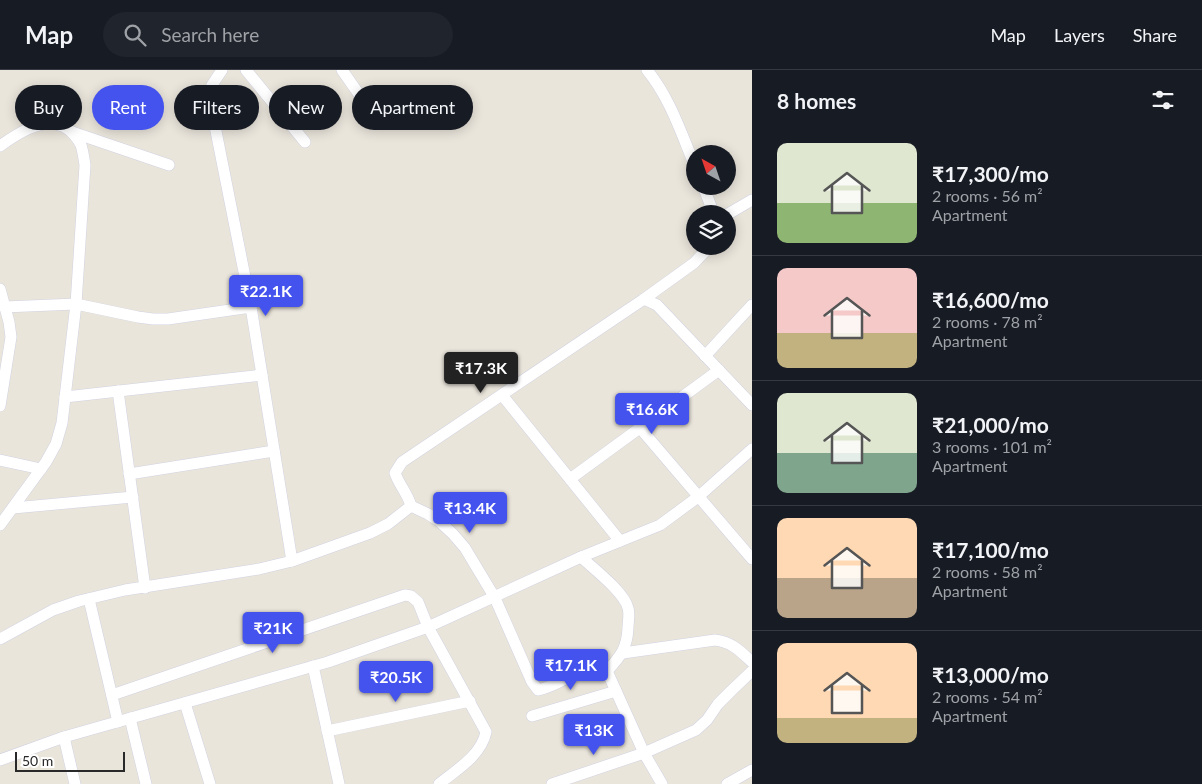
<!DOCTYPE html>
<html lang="en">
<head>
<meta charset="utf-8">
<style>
	:root { --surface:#171b24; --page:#20242c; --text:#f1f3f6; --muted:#9ea1a6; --line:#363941; --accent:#4453ee }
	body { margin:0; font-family:Lato,sans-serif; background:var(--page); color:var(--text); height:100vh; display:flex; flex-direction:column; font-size:19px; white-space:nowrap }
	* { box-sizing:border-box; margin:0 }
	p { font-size:16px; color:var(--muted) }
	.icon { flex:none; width:28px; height:28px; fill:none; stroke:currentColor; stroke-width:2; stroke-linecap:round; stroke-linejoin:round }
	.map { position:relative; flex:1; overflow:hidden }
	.drawer { display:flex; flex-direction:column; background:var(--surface); width:450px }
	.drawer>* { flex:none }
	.guide { position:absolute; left:15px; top:15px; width:475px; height:45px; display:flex; gap:10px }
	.needle { width:32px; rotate:320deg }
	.tools { position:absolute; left:686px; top:75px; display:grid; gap:10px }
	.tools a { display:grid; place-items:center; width:50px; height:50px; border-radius:50%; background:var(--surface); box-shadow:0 2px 12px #0003; font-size:25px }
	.scale { position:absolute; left:15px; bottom:12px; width:110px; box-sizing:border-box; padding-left:5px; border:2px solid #292929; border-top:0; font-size:14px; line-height:18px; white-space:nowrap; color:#292929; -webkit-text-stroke:4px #fff; paint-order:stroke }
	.price { position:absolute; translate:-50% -42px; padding:0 11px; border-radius:5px; background:var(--accent); color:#fff; font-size:16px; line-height:32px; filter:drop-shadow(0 1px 2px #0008) }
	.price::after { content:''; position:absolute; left:50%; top:30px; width:15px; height:11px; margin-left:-8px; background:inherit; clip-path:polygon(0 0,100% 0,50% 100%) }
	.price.on { background:#222; color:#fff }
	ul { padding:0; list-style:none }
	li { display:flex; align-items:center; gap:15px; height:125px; padding:0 25px }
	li+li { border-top:1px solid var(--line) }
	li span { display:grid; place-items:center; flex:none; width:140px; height:100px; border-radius:10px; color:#555 }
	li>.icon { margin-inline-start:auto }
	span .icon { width:60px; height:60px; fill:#fffc; stroke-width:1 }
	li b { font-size:21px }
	h2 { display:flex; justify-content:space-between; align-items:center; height:60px; padding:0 25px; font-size:21px }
	.tag { padding:0 18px; border-radius:22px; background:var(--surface); box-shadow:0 2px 12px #0003; font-size:18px; line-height:45px }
	.tag.on { background:var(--accent); color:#fff }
	header { display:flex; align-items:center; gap:30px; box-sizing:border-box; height:70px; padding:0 25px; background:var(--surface); border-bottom:1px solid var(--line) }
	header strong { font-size:24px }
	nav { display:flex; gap:28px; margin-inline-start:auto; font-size:18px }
	.search { width:350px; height:45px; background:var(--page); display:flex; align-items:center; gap:12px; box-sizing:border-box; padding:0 18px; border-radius:28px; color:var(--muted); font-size:19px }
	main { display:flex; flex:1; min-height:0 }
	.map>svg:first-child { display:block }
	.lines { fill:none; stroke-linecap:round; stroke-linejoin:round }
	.minor-casing { stroke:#d1d2e1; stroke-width:12 }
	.minor { stroke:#fff; stroke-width:11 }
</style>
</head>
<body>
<header>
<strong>Map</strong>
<div class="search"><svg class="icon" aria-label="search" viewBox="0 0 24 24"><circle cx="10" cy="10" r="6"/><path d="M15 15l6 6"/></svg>Search here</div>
<nav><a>Map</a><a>Layers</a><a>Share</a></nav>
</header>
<main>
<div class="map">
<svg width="752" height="714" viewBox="0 0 752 714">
	<rect width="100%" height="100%" fill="#eae5db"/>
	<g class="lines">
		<g class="minor-casing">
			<g id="minor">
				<path d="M222,0l-10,15 -3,11 42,211 41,254"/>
				<path d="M246,0l59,72"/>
				<path d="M342,0l33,47"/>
				<path d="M647,0c23,28 34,63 48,96"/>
				<path d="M72,62l97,33"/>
				<path d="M0,76c26,-19 61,-39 81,-1 2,6 3,14 4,20l-9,139 -14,119 -6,21 -10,18 -46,63"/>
				<path d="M703,116l11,28"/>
				<path d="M728,144l24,-14"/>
				<path d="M0,219l9,33 2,15 -11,69"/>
				<path d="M644,229l50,-36 16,-17"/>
				<path d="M4,237l72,-3 62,13 15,2h15l83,-12"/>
				<path d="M705,286l47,-51"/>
				<path d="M118,321l27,197"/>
				<path d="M502,325l118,146"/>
				<path d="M65,327l197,-22"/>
				<path d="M640,358l112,131"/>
				<path d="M0,390l41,9"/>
				<path d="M129,404l145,-23"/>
				<path d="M570,409l149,-109"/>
				<path d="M411,436l17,8 11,7 14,13 12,14 30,50 37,84 6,8c22,-4 40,-23 62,-24l7,5 37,82 18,31"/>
				<path d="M13,438l120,-11"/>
				<path d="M581,487c13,12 43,35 47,51 2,6 0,14 0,20 -1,20 -7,28 -21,43"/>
				<path d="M89,529l29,123"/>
				<path d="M0,569l53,-29 26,-9 46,-11 134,-21 33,-8 78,-28 18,-9 23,-18c-3,-12 -12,-21 -16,-33l7,-11 242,-163 13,6 95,100"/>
				<path d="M623,583l92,-13c17,2 25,11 37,22"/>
				<path d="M313,596l26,118"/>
				<path d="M112,625l293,-100 6,1 7,6 10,25 58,105c-5,24 -30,38 -47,52"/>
				<path d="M185,633l25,81"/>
				<path d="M532,646l84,-25"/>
				<path d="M130,648l16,66"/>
				<path d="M327,661l143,-30"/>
				<path d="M64,667l11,47"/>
				<path d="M0,690l64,-23 264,-75 100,-35 153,-70 79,-32 38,-28 54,-48"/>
				<path d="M552,714l92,-31 52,-23 11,-10 11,-16 13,-13 21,-20"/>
				<path d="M727,714l25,-14"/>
			</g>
		</g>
		<use href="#minor" class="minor"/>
	</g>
</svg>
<div class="tools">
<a><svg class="needle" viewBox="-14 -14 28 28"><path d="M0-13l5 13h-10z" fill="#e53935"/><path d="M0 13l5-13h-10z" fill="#9ea1a6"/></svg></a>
<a><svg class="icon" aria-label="layers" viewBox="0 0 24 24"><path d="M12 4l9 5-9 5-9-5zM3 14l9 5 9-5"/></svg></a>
</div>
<div class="scale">50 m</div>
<b class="price" style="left:266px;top:247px">₹22.1K</b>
<b class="price on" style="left:481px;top:324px">₹17.3K</b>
<b class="price" style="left:652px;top:365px">₹16.6K</b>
<b class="price" style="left:470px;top:464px">₹13.4K</b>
<b class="price" style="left:273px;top:584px">₹21K</b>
<b class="price" style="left:571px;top:621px">₹17.1K</b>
<b class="price" style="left:396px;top:633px">₹20.5K</b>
<b class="price" style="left:594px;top:686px">₹13K</b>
<div class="guide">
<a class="tag">Buy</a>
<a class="tag on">Rent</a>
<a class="tag">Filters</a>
<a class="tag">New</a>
<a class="tag">Apartment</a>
</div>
</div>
<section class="drawer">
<h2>8 homes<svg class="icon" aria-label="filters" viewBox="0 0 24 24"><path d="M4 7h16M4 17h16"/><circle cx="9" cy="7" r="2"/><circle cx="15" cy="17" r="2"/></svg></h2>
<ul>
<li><span style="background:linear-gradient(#dfe7d0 60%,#8fb573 0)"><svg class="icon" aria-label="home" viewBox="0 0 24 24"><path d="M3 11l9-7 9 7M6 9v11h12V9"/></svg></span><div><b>₹17,300/mo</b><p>2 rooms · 56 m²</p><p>Apartment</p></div></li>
<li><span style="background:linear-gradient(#f6c9c9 65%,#c2b280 0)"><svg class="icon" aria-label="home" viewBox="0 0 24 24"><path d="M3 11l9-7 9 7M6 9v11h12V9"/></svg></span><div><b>₹16,600/mo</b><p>2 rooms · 78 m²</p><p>Apartment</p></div></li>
<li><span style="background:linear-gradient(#dfe7d0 60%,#7fa58c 0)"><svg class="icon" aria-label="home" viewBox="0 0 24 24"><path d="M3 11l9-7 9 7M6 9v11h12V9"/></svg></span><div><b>₹21,000/mo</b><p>3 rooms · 101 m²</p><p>Apartment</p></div></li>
<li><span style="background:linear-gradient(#ffd9b3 60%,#b9a48a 0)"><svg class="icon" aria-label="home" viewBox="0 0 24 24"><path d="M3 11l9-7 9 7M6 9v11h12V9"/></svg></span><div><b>₹17,100/mo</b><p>2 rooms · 58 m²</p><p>Apartment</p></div></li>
<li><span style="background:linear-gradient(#ffd9b3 75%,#c2b280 0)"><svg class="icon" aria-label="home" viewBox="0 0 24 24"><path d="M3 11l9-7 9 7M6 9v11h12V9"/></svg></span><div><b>₹13,000/mo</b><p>2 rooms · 54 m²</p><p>Apartment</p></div></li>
</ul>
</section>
</main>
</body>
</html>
